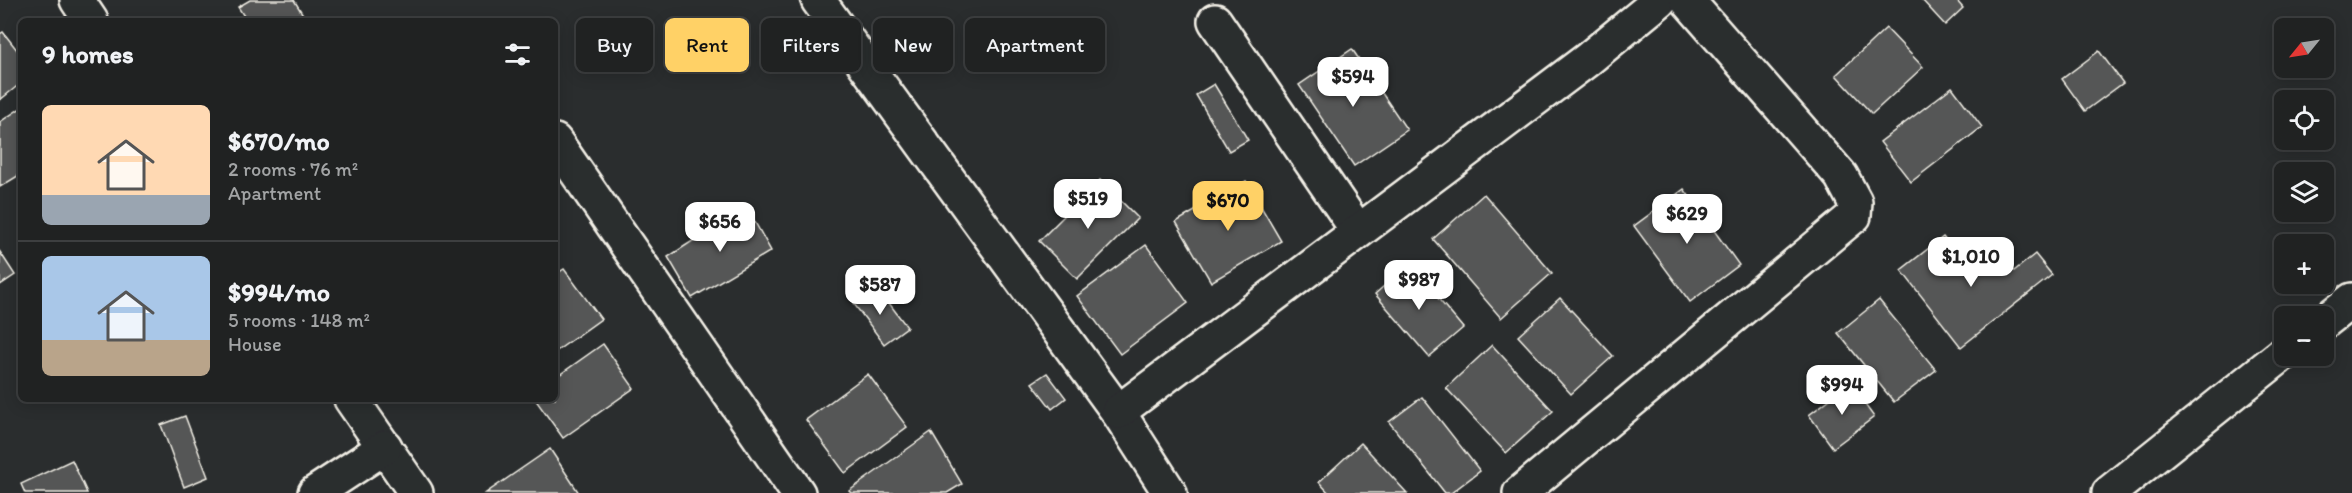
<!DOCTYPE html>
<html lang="en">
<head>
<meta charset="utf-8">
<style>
	:root { --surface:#202222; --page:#282a2a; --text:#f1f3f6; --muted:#a2a4a5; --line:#3d3f40; --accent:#ffd166 }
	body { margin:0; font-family:Itim,sans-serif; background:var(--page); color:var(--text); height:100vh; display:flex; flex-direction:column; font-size:22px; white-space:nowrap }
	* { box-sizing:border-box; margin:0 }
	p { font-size:20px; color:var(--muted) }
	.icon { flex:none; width:33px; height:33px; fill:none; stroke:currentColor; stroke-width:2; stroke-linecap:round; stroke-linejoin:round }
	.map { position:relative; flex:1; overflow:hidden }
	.details { position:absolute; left:18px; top:18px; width:540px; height:384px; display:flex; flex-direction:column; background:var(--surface); border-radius:9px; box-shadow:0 3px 15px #0003,0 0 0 2px var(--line) }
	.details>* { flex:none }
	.banner { position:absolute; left:576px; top:18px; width:570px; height:54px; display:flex; gap:12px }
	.needle { width:39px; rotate:240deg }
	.tools { position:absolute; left:2274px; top:18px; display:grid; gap:12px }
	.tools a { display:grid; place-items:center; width:60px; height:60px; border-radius:9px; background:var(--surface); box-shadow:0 3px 15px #0003,0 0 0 2px var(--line); font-size:30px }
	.price { position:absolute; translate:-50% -51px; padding:0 14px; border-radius:12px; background:#fff; color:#222; font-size:20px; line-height:39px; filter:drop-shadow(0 2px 3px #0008) }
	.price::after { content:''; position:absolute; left:50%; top:36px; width:18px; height:14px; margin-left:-9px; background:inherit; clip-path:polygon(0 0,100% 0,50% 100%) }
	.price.selected { background:var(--accent); color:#111 }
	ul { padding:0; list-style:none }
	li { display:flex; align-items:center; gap:18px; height:150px; padding:0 24px }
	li+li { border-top:2px solid var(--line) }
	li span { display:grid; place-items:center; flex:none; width:168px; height:120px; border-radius:9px; color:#555 }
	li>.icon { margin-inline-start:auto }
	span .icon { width:72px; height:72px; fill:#fffc; stroke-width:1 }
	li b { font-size:26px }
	h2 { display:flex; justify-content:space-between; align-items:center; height:72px; padding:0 24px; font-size:26px }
	.pill { padding:0 21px; border-radius:9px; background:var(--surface); box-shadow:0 3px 15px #0003,0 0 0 2px var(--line); font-size:21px; line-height:54px }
	.pill.selected { background:var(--accent); color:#111 }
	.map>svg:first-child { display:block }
	.building { fill:#555756; stroke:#f4f1e8; stroke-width:1.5 }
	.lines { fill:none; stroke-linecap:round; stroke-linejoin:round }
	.street-casing { stroke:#f4f1e8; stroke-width:38 }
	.street { stroke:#2a2d2e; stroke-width:33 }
</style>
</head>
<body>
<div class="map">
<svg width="2352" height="493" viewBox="0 0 2352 493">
	<rect width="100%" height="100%" fill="#2a2d2e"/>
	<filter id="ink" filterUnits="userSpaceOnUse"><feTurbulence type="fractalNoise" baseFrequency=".0167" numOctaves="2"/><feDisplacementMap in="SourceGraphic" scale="12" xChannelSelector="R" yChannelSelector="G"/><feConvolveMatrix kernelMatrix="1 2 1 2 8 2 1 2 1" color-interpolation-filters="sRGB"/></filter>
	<g filter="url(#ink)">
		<g class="building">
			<path d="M250,0h44l13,21h-60l-9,-14z"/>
			<path d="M1922,0h34l7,8 -18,17z"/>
			<path d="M1886,28l37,39 -51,47 -36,-39z"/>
			<path d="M3,32l18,23v28l-21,17v-66z"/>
			<path d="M1352,49l55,81 -53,36 -55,-81z"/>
			<path d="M2099,51l24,32 -38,28 -23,-32z"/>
			<path d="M1214,84l34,56 -19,11 -33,-56z"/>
			<path d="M1952,87l30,40 -71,55 -31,-40z"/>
			<path d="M21,108v66l-21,13v-65z"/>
			<path d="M1100,180l38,38 -61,61 -38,-38z"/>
			<path d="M1246,181l35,60 -70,41 -35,-60z"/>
			<path d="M1684,189l55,76 -49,37 -56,-76z"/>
			<path d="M1484,194l68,79 -51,45 -68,-79z"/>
			<path d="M746,206l25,45 -79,47 -24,-41z"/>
			<path d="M1943,237l28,36 27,-22 16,20 21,-17 17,21 -91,72 -60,-77z"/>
			<path d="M1146,245l42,58 -68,51 -43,-58z"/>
			<path d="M0,252l15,23 -15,10z"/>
			<path d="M1409,264l54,64 -34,29 -54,-63z"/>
			<path d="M564,269l37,50 -46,33v-77z"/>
			<path d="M877,287l30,40 -23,17 -30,-40z"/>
			<path d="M1560,298l53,58 -42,38 -53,-58z"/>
			<path d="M1879,300l57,70 -42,32 -56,-69z"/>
			<path d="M603,344l31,44 -71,50 -28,-39h20v-21z"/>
			<path d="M1492,345l61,66 -47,42 -60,-65z"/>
			<path d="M1047,373l19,25 -14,11 -20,-26z"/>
			<path d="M868,374l39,53 -62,46 -39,-53z"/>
			<path d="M1850,384l24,33 -41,31 -24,-33z"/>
			<path d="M1422,397l58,74 -29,22h-6l-56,-71z"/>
			<path d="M185,416l23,61 -24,10 -23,-62z"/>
			<path d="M931,432l31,52 -15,9h-96l-2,-2z"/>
			<path d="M1361,443l46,50h-78l-10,-11z"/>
			<path d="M550,449l29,44h-93z"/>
			<path d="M72,460l15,33h-62l-4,-9z"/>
		</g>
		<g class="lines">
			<g class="street-casing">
				<g id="street">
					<path d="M77,0l14,21"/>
					<path d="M818,0l300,412 52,81"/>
					<path d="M1215,21l143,210"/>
					<path d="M555,141l243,352"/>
					<path d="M2324,322l28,-22"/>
					<path d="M351,399l65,94"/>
					<path d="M1118,412l469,-352 73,-60"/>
					<path d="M315,493l70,-46"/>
					<path d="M1520,493l334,-277 1,-14 -14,-26 -154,-176"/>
					<path d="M2109,493l175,-140"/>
				</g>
			</g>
			<use href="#street" class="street"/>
		</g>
	</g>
</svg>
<div class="tools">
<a><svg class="needle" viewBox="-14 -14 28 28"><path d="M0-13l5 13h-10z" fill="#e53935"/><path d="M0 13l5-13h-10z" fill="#a2a4a5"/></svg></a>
<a><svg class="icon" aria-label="locate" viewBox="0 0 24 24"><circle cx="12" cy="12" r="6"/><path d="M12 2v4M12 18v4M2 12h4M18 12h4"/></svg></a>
<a><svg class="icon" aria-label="layers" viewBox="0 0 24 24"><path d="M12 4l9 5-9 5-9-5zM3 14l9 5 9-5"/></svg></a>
<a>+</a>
<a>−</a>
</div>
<b class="price" style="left:1353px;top:108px">$594</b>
<b class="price" style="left:1088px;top:230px">$519</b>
<b class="price selected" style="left:1228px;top:232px">$670</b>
<b class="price" style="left:1687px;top:245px">$629</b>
<b class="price" style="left:720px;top:253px">$656</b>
<b class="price" style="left:1971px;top:288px">$1,010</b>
<b class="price" style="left:1419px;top:311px">$987</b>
<b class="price" style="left:880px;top:316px">$587</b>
<b class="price" style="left:1842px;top:416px">$994</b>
<div class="banner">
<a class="pill">Buy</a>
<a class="pill selected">Rent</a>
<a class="pill">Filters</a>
<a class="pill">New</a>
<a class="pill">Apartment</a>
</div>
<section class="details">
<h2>9 homes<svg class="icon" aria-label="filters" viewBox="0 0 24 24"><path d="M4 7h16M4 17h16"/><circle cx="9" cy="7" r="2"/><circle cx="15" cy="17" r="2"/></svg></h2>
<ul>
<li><span style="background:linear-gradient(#ffd9b3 75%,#9aa5b1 0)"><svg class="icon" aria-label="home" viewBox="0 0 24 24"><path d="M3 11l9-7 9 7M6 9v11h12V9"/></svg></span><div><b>$670/mo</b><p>2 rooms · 76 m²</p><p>Apartment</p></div></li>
<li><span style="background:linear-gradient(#a9c7e8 70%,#b9a48a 0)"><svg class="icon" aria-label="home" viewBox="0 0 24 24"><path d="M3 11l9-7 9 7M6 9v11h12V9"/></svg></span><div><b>$994/mo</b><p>5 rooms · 148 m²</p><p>House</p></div></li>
</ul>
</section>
</div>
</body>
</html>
